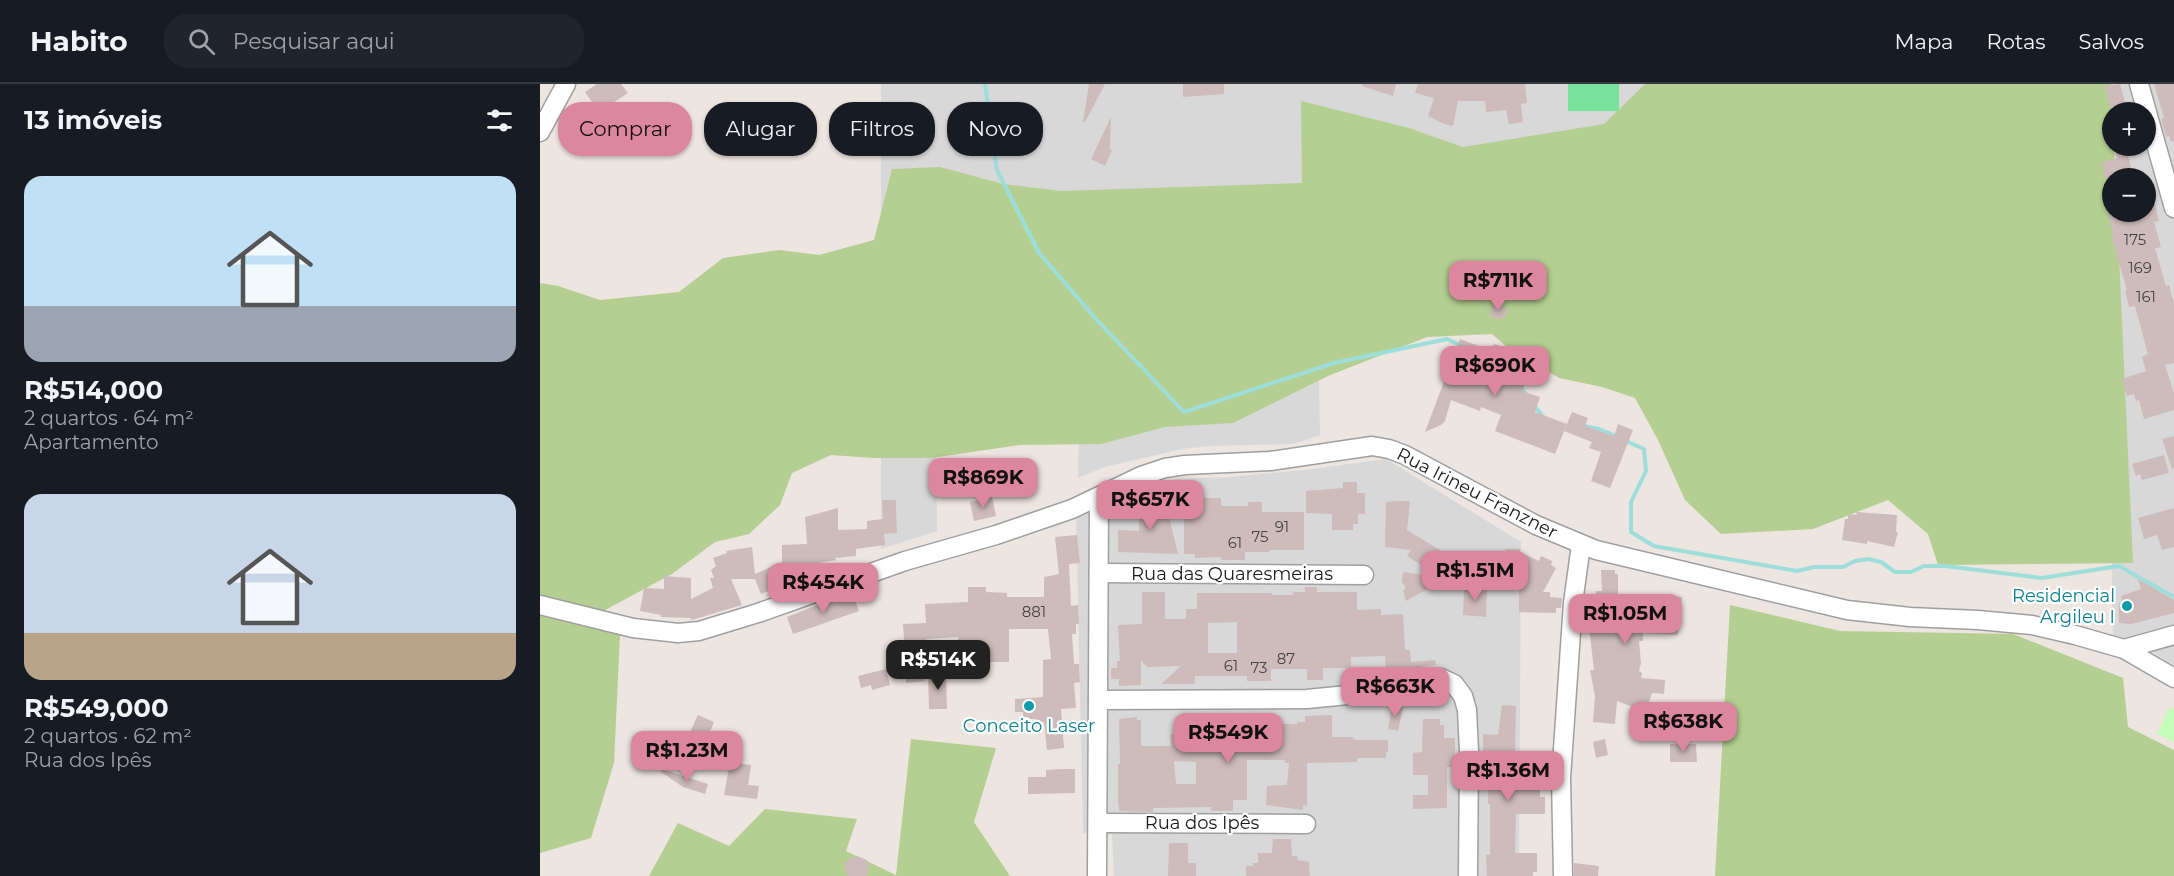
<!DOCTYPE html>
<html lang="pt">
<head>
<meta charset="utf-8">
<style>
	:root { --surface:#171b24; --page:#20242c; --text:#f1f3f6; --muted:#9ea1a6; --line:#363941; --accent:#dd869f }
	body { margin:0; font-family:Montserrat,sans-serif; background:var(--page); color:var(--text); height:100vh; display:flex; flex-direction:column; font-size:22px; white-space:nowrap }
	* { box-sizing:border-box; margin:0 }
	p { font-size:20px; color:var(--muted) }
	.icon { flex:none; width:33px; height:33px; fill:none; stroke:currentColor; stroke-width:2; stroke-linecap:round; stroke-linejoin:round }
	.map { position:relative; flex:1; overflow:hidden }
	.side { display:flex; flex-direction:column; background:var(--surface); width:540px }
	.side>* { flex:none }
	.banner { position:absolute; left:18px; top:18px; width:570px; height:54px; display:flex; gap:12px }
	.controls { position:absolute; left:1562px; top:18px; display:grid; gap:12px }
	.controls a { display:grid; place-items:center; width:54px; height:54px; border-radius:50%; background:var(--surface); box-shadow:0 2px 4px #0004; font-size:30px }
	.price { position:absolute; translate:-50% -51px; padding:0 14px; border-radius:12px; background:var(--accent); color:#111; font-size:20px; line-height:39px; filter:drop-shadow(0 2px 3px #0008) }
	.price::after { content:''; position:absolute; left:50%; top:36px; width:18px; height:14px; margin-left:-9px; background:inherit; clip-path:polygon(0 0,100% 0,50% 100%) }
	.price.active { background:#222; color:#fff }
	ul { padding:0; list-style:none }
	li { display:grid; align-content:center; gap:12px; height:318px; padding:0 24px }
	li span { display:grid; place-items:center; height:186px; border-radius:18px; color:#555 }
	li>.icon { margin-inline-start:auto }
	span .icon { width:108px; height:108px; fill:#fffc; stroke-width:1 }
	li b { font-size:26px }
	h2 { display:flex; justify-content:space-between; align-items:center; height:72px; padding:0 24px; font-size:26px }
	.pill { padding:0 21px; border-radius:24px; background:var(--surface); box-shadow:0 2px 4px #0004; font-size:21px; line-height:54px }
	.pill.active { background:var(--accent); color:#111 }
	header { display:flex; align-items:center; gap:36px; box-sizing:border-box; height:84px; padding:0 30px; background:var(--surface); border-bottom:2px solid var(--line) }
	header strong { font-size:28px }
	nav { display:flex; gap:33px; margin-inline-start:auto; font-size:21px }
	.search { width:420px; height:54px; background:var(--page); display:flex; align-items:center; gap:15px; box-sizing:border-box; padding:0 21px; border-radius:24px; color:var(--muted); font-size:22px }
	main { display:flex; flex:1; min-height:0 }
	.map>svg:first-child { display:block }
	.residential { fill:#d9d8d8; fill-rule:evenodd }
	.forest { fill:#b4cf91 }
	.park { fill:#c4fcb8 }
	.pitch { fill:#78e29d }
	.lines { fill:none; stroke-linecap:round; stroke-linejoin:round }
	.stream { stroke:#9ddedb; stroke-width:4 }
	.building { fill:#cdbcb9; fill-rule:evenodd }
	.minor-casing { stroke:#9f9f9f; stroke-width:21 }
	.minor { stroke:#fff; stroke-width:18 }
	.culture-dot { fill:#0f9aa8; stroke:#fff; stroke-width:2 }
	.labels { text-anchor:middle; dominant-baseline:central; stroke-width:4.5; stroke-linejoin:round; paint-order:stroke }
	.number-label { font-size:15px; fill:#484342 }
	.street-label { font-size:18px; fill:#1b1b1b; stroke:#fff }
	.culture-label { font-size:18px; fill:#0d838f; stroke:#fff; text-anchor:end }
</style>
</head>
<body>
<header>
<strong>Habito</strong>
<div class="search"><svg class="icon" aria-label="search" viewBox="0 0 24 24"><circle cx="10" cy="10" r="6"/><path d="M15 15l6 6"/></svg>Pesquisar aqui</div>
<nav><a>Mapa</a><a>Rotas</a><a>Salvos</a></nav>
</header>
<main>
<section class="side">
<h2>13 imóveis<svg class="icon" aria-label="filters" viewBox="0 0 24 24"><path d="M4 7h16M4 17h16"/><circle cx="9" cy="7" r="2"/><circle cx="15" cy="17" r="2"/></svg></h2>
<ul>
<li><span style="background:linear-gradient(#bfe0f5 70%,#9aa5b1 0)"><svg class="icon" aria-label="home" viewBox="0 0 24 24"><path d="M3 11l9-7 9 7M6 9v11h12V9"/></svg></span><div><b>R$514,000</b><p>2 quartos · 64 m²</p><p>Apartamento</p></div></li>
<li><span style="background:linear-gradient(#c9d6e8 75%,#b9a48a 0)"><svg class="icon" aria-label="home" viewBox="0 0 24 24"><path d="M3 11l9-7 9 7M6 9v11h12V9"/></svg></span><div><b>R$549,000</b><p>2 quartos · 62 m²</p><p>Rua dos Ipês</p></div></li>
</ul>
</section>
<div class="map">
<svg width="1634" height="792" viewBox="0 0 1634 792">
	<rect width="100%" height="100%" fill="#ede5df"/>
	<g class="residential">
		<path d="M341,0h829l1,34 -396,56 5,261 -27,9 -82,2 -29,3 -78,18 -26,11 2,-128 -144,80 1,101 -56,18z"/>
		<path d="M1565,0h69v581l-22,-13 -39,-14zM1572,28h33v34h-33zM1572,94h33v34h-33z"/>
		<path d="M846,375l135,83 -2,334h-405l-2,-42 -29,-1 -7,-323 44,-16 57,-15 52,-2 76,-7z"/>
	</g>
	<g class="forest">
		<path d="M1105,0h466l1,62h2l1,32h-3v34h5l16,351 -195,2 -10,-31 -40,-34 -75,29 -92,5 -36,-34 -27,-60 -23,-42 -33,-11 -43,-9 -52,-31 -15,-13 -65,3 -99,39 -95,47 -68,4 -64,17 -81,1 -89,13h-58l-42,-3 -39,18 -12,32 -31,29 -34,8 -43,32 -80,43 6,10 22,8 -6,128 -23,75 -51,15v-570l18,3 42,14 79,-8 44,-34 56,-8 40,5 55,-15 18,-71 48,-2 63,17 58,7 241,-8 -1,-82 108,27 54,19 141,-23z"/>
		<path d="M1190,521l110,26 173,3 110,44 5,49 46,23v126h-459z"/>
		<path d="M371,655l85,9 -22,74 36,54h-361l29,-53 51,23 36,-37 92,10 -11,32 50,24z"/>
	</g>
	<path class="park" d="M1630,623l4,2v33l-17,-8z"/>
	<rect class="pitch" x="1028" y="0" width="51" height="27"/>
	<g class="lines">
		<g class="stream">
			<path d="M445,0l12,86 42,83 57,66 88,93 150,-49 113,-24 13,6"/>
			<path d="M959,281l7,3 20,26"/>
			<path d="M994,321l10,13"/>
			<path d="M1044,342l15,3 17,7"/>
			<path d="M1086,357l18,8 2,22 -15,31v30l23,14 143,25 17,-4h29l12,-6 13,-2 13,3 14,10h16l13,-6h21l97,12 77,-12 55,31"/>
		</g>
	</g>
	<g class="building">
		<path d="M57,0h24l7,9 -29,19 -14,-20z"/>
		<path d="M549,0h16l-20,38h-2z"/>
		<path d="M643,0h41v10l-41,3z"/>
		<path d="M822,0h34l-3,12 -31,-10z"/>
		<path d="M878,0h107l2,19 -6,1 2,18 -14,2 -3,-14 -20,2 -1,-11h-27l-5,25 -9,-2 -16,-8 6,-18 -19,-5z"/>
		<path d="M1580,0l5,18 -4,1 3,9h-13l-6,-26z"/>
		<path d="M1614,0h20v57l-3,1 -2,-6 -3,1 -5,-18 3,-1z"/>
		<path d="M571,33l-1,32 2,1 -7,16 -14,-7z"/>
		<path d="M1573,62h13l7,32h-28l-3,-16 15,-4z"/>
		<path d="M1614,117l5,20 -5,1 7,25 -6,1 11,38 3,-1 5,18v60l-9,2 9,28v17l-30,9 -5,-19 -3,1 -2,-7 -7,2 -5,-17 24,-8 -4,-14 6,-3 -13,-48 -6,1 -4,-16 2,-1 -15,-51 1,-5 -5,-22h37v-9z"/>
		<path d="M952,222l15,2 -2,11 -15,-2z"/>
		<path d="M920,255l32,12 2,-7 10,3 -1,4 4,1 -8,24 25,9 -2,6 18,6 -5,15 32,12 -12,30 -60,-23 6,-16 -20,-8 -1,4 -29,-11 -6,21 -4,4 -16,7z"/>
		<path d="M1032,328l16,6 -3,8 29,10 4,-12 15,6 -23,58 -19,-7 10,-29 -12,-4 3,-6 -28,-11z"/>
		<path d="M1634,352v32l-2,1 -10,-30z"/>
		<path d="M1624,371l5,18 -27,7 -2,-6 -4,2 -4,-12z"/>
		<path d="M803,398h14v11h8v21h-7v10h-5v6h-21v-16l-26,-1v-22l37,-3z"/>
		<path d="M623,408l15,62 -60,-2v-22l21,1v-20h13l-4,-16z"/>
		<path d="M452,413l4,19 -22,5 -4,-19z"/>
		<path d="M655,414h26v8h27v-4h14v10h42v38h-35v2h-24v8h-24v-3l-26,1v-4h-11v-53h11z"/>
		<path d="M342,416h14v9l1,24 -13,1 1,11 -29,4v7l-21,2 1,2 -36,6v7h-7v7l-20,1 3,7 -15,6 -6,-15h-24l11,26 -51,15v-2l-30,-1v-2l-21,-4 4,-23 20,1v-13l27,2v21l22,-11 -3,-10h4l-3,-8 5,-4 -3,-8 14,-5 -1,-2 26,-4 3,27 27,-12v-17l25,-1 -2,-27 33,-9v22l29,-1v-8l16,-2z"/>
		<path d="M857,417h13l-3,29 36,22 -12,19 -24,-15 4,-6 -26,-3 1,-45z"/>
		<path d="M1634,424v39l-12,3 -5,-15 -13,4 -6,-21z"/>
		<path d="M1316,428l41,3 -1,17h2l-4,15 -27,-6v3l-25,-4 3,-21h3v-5l9,1z"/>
		<path d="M537,451l3,28 -11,1 2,42 7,-1 1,19h-3v10h-4l2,30h5l1,18 -6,1 2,25 -15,1 3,39 -17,2 -3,-28h-8v-3h-8v-2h-5v-5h-8v-13l28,-2v-37l8,-1 -3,-30h-39v33h-24v3l-27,-1v-27l-31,2 -2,42 -19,2 2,-43h-4l-1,-16 23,-1 -1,-19 43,-2v-15h18v5l21,1v4h37v-20l15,-3 -4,-37z"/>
		<path d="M965,465h15v3l19,9 2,-5 11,5 -1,4 5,3 -13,24h7v5l12,1 -1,10h-5v5l-37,-1v-27h-3l-1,-7 -19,-1 1,-18h8z"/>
		<path d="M1061,486h14v4h3v21l38,-1 26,3 -4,38 -35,-2v8h-4l2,22 -2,8 3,2 -1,5 24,2 -1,14 -12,-1 -4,12 -5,-1 -2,6 -24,-9 -2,23 -22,-2 2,-26 -5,-26h4l-5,-44v-25l6,1 1,-11h6z"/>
		<path d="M863,488l44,6 -41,23 -3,-11 3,-1 -4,-8z"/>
		<path d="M1598,495l36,21v13l-43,11 -12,-1v-20l3,-1 -1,-6 20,-7z"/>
		<path d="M765,503h12v5h40v18l24,-1v6l22,-1 2,36h5l1,12 24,-2 1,5 -50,5 -1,-14 -34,1v11h-28v12h-16v-11h-36v12h-24v-5h-52v7l-2,1h-32l20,-18 -34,1 -6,-7v25l-22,1v-7h-8v-11h6v-7h3l-2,-36 24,-1v-32h23v27h21v-10h11v-16h75v2h21v-3h12zM697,538v31h-29v-30z"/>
		<path d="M924,504l23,1 -1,28 -23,-2z"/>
		<path d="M303,511l1,3 9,-3 6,16 -66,23 -6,-17z"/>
		<path d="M346,585l4,16 -18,5 -1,-5 -10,3 -3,-12z"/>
		<path d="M388,589h18l1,36h-18z"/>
		<path d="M962,621l14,1 -1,48h-2l-1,34h28v9h5v17h-29l-1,39h22v19h-4v4h-46l-1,-21h4v-51h-2l1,-50h-6v-20l15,1z"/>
		<path d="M852,622l11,2 -5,23 -10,-2z"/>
		<path d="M158,631l16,7 -11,26 -20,-1z"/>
		<path d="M792,631v22h21v2l4,1h31v12h-2v6h-29v4l-50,1v43l-4,-1v5l-37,-5 1,-19 20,-1 2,-22h-4v-3h-38v40h-14v11h-22v-4l-58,1v4l-34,-1v-6h-1v-41h2l-1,-45 18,-2v3h4v26h30l-1,-12h25v-8h11v4l54,-1v-5h37v-2h8v-6zM634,677l22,1v22h-20z"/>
		<path d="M883,635h17v6h4v13h11v29h-8v41l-34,1v-14h15v-20h-15v-22l9,-1z"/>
		<path d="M1065,655l3,16 -12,3 -3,-16z"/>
		<path d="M1130,660h26l1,18h-27z"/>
		<path d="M176,664l12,5 -5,12 -12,-4z"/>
		<path d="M190,678l21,3 -3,20 11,1 -2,13 -33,-4z"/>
		<path d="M122,685l46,15 -3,10 -22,-7 -22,-15z"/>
		<path d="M520,685h15v24l-47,1v-17h18v-7z"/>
		<path d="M733,755h18l1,17h5l1,4 11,2 1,14h-64v-10h7v-3h5v-10h14z"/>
		<path d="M629,759h19v20h8v13h-28z"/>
		<path d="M317,772l10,4 2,7 -2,9h-19l-3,-7v-6l5,-5z"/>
		<path d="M1034,779l25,3 -1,10h-24z"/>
	</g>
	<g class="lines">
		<g class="minor-casing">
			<g id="minor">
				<path d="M1599,0l35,124"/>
				<path d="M0,48l26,-48"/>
				<path d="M559,489l265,2"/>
				<path d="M0,521l93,23 45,5 21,-2 59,-18 147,-52 91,-26 76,-26 69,-33 24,-8 20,-3 85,-4 102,-15 17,3 16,6 131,70 60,25 251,60 63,7 68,3 54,5 43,10 49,14 50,29"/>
				<path d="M1584,565l50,-14"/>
				<path d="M558,616l209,-1 51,-5 58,-17 25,1 13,6 9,12 4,14 2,41 -1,125"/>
				<path d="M558,739l208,1"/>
				<path d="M557,792l2,-379"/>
				<path d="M1023,792l-2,-98 12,-175 8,-58"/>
			</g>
		</g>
		<use href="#minor" class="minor"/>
	</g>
	<g class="culture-dot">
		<circle cx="1587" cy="522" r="6"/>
		<circle cx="489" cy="622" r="6"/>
	</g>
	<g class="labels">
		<g class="number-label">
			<text x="1595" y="155">175</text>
			<text x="1600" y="183">169</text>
			<text x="1606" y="212">161</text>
			<text x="742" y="442">91</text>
			<text x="720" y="452">75</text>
			<text x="695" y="458">61</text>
			<text x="494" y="527">881</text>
			<text x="746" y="574">87</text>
			<text x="691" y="581">61</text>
			<text x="719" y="583">73</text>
		</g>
		<g class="street-label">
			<text transform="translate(937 409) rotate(27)">Rua Irineu Franzner</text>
			<text x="692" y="490">Rua das Quaresmeiras</text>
			<text x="662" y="739">Rua dos Ipês</text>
		</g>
		<g class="culture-label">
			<text x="1575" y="512">Residencial<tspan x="1575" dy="21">Argileu I</tspan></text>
			<text x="489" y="642" text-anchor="middle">Conceito Laser</text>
		</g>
	</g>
</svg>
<div class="controls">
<a>+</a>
<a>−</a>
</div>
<b class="price" style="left:958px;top:228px">R$711K</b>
<b class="price" style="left:955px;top:313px">R$690K</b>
<b class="price" style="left:443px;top:425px">R$869K</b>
<b class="price" style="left:610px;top:447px">R$657K</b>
<b class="price" style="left:935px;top:518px">R$1.51M</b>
<b class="price" style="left:283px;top:530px">R$454K</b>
<b class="price" style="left:1085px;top:561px">R$1.05M</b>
<b class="price active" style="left:398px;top:607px">R$514K</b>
<b class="price" style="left:855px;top:634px">R$663K</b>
<b class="price" style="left:1143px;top:669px">R$638K</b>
<b class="price" style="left:688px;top:680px">R$549K</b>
<b class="price" style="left:147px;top:698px">R$1.23M</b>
<b class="price" style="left:968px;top:718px">R$1.36M</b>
<div class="banner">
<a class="pill active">Comprar</a>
<a class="pill">Alugar</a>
<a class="pill">Filtros</a>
<a class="pill">Novo</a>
</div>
</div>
</main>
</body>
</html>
